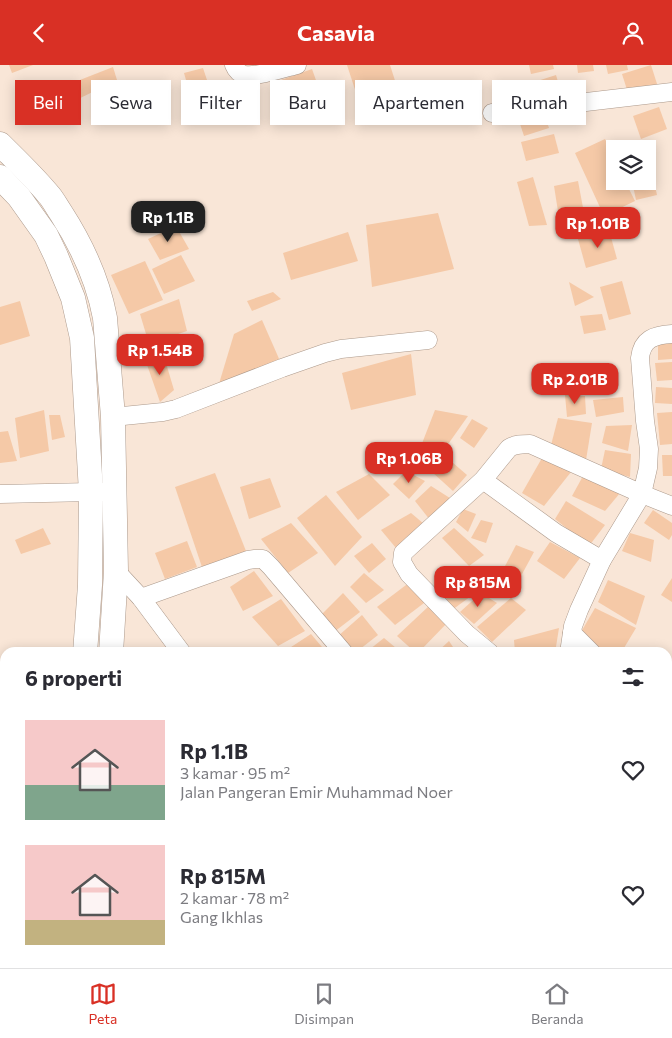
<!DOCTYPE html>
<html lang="id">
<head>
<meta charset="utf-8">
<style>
	:root { --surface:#fff; --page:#f2f2f3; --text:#2b2b33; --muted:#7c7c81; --line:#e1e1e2; --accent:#d93025 }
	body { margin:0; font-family:Commissioner,sans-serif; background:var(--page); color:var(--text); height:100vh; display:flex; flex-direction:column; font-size:19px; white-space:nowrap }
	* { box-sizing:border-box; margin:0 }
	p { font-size:16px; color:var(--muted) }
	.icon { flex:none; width:28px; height:28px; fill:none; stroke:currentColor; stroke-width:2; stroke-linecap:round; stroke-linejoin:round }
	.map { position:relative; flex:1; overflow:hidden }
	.details { position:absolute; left:0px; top:582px; width:672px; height:321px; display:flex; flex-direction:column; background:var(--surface); border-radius:15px 15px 0 0; box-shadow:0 2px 12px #0003 }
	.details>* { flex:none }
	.guide { position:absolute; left:15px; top:15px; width:642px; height:45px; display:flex; gap:10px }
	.controls { position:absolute; left:606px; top:75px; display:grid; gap:10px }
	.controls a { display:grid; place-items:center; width:50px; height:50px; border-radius:0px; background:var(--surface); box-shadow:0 2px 12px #0003; font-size:25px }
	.price { position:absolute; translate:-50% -42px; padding:0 11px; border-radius:10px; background:var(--accent); color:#fff; font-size:16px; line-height:32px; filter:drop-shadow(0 1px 2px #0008) }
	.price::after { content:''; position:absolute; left:50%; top:30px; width:15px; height:11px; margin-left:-8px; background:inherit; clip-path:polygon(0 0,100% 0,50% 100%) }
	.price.on { background:#222; color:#fff }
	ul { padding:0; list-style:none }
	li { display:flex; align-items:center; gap:15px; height:125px; padding:0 25px }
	li span { display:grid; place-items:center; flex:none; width:140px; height:100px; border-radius:0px; color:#555 }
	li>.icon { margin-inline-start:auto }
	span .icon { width:60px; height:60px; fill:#fffc; stroke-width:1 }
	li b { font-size:21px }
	h2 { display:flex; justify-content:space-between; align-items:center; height:60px; padding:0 25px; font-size:21px }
	.pill { padding:0 18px; border-radius:0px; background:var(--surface); box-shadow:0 2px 12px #0003; font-size:18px; line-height:45px }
	.pill.on { background:var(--accent); color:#fff }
	header { display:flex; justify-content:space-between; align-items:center; height:65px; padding:0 25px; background:var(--accent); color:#fff; font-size:22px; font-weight:700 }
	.tab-bar { display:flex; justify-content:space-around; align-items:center; height:70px; border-top:1px solid var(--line); background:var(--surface); font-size:14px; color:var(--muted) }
	.tab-bar a { display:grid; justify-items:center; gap:2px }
	.tab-bar .on { color:var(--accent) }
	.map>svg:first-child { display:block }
	.building { fill:#f5c9a7 }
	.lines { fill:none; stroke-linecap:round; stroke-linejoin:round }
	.lane-casing { stroke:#ac998b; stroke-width:10 }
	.street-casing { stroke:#ac998b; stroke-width:19 }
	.secondary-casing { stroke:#ac998b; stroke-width:25 }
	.lane { stroke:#fff; stroke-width:9 }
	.street { stroke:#fff; stroke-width:18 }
	.secondary { stroke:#fff; stroke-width:24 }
</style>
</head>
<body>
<header><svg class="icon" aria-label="back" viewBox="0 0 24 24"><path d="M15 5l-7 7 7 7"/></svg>Casavia<svg class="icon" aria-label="person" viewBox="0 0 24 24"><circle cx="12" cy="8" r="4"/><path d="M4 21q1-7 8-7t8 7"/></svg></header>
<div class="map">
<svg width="672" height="903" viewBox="0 0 672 903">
	<rect width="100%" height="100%" fill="#f9e6d7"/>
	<g class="building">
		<path d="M9,0h24l-21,8z"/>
		<path d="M347,0h43l9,28 -39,12z"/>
		<path d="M529,0h24l1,4 -23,5z"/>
		<path d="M577,0h16l1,6 -16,2z"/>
		<path d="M606,0h21l1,5 -20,4z"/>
		<path d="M651,0l7,22 -29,9 -7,-22z"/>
		<path d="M113,2l4,13 -55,27 -5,-18z"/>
		<path d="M203,3l14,42 -21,5 -12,-42z"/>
		<path d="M312,4l15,42 -33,12 -13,-43z"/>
		<path d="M556,10l6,20 -28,8 -6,-19z"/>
		<path d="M659,42l8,22 -26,10 -8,-23z"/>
		<path d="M544,48l5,15 -25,8 -5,-15z"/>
		<path d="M554,69l5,19 -33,8 -5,-19z"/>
		<path d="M605,74l10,20v22h10l10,20 -31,15 -29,-63z"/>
		<path d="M648,88l9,42 -21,5 -4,-19h16z"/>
		<path d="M533,112l14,48 -18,1 -12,-44z"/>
		<path d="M578,116l6,32 -25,5 -5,-32z"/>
		<path d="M438,148l16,56 -82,18 -6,-62z"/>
		<path d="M176,161l13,23 -29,11 -12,-21z"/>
		<path d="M609,165l8,29 -31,9 -8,-29z"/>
		<path d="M348,167l10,29 -67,19 -8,-27z"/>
		<path d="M181,190l14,26 -31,13 -12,-25z"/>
		<path d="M145,196l18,39 -34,14 -18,-39z"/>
		<path d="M622,216l9,33 -22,6 -9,-33z"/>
		<path d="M569,217l25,15 -19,9z"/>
		<path d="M273,227l8,7 -29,12 -5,-10z"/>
		<path d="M179,234l8,32 -38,13 -9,-30z"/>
		<path d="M20,236l10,35 -30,9v-38z"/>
		<path d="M602,249l4,16 -22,4 -4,-18z"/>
		<path d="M262,255l18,41 -62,26 16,-53z"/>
		<path d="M658,278h14v16l-14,1z"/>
		<path d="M163,288l11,37 -14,12 -15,-43z"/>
		<path d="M411,289l5,41 -65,15 -9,-37z"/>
		<path d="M672,297v18l-15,1 -2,-18z"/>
		<path d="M656,322l16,1v16l-17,-1z"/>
		<path d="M565,330l20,1 1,18 -19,3z"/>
		<path d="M623,332l1,15 -28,5 -3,-17z"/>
		<path d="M44,345l5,41 -29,7 -5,-40z"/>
		<path d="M435,345l33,6 -29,41 -18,-11z"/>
		<path d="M672,347v32l-12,1 -3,-32z"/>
		<path d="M49,350h11l5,22 -13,3z"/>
		<path d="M558,353l34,5 -6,37 -36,-11z"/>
		<path d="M472,354l16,9 -14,20 -14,-10z"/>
		<path d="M632,360l-4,26 -26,-8 4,-17z"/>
		<path d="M8,366l9,30 -17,2v-31z"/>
		<path d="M605,385l26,4 -1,23 -29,-8z"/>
		<path d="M662,390h10v21h-9z"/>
		<path d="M445,391l22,19 -14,16 -21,-19z"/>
		<path d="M542,393l29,14 -27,34 -22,-13z"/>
		<path d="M406,406l19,10 -16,18 -16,-15z"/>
		<path d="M215,408l31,78 -44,16 -27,-80z"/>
		<path d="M369,409l21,21 -32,25 -22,-28z"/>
		<path d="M583,411l37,17 -15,18 -33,-15z"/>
		<path d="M270,413l11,29 -32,12 -9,-32z"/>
		<path d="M431,421l22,14 -23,20 -15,-19z"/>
		<path d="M326,430l36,42 -27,29 -38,-48z"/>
		<path d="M566,436l39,24 -16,21 -34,-27z"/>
		<path d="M463,444l13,5 -8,18 -12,-10z"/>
		<path d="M653,445l19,13v12l-3,5 -25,-17z"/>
		<path d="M411,448l13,11 -28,24 -15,-18z"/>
		<path d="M481,455l12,3 -7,20 -15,-5z"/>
		<path d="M291,458l27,30 -30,20 -27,-34z"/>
		<path d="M43,463l8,16 -30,10 -6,-14z"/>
		<path d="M454,463l30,27 -15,11 -27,-28z"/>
		<path d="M630,468l24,7 -3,22 -29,-11z"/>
		<path d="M187,476l10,26 -32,12 -10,-26z"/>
		<path d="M550,477l30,16 -16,21 -27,-18z"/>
		<path d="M372,478l14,16 -17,14 -15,-17z"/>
		<path d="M516,480l18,7 -13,24 -18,-6z"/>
		<path d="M254,506l19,25 -30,15 -13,-24z"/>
		<path d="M364,508l20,17 -18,13 -16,-16z"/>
		<path d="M467,510l11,16 -26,19 -10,-20z"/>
		<path d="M672,513v24l-11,-7z"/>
		<path d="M608,515l37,16 -9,29 -38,-23z"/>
		<path d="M410,517l18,18 -33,25 -18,-18z"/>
		<path d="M343,528l17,19 -26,20 -14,-16z"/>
		<path d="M481,528l16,10 -23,21 -14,-12z"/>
		<path d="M511,533l15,12 -34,32 -15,-15z"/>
		<path d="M281,534l24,32 -27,15 -26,-29z"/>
		<path d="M430,540l18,17 -30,31h-2l-19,-17z"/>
		<path d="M595,543l41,20 -15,25h-18l-26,-14z"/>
		<path d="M362,550l16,20 -23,18h-5l-13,-16z"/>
		<path d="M559,563l-4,25h-40l-1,-13z"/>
		<path d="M311,569l16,19h-41l-1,-2z"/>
		<path d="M384,573l18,15h-37z"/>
		<path d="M449,576l8,12h-21z"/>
		<path d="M668,765l4,4v37l-4,3z"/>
		<path d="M668,857l4,4v17l-4,3z"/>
		<path d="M672,889v14h-24l7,-4h13v-7z"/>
		<path d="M268,899h38l1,4h-37z"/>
		<path d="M325,899h39l-8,4h-29z"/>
		<path d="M370,899h25l2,4h-34z"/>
		<path d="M514,899h30l-5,4h-26l-2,-2z"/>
		<path d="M556,899h16l2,2 -3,2h-20z"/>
		<path d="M614,899h26l-6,4h-17z"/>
	</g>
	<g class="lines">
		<g class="lane-casing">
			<path id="lane" d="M668,744l4,10"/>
		</g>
		<g class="street-casing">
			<g id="street">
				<path d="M234,0c2,5 6,9 11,10 11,2 40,-7 52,-10"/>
				<path d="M492,48l180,-21"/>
				<path d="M113,352l50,-5 13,-3 106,-41 43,-15 16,-4 87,-9"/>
				<path d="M483,415l73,53 46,27"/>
				<path d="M0,429l91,-2h11"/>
				<path d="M116,506l25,27 41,55"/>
				<path d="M141,533l107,-38 7,-1h8l8,8 73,86"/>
				<path d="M572,568l20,20"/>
				<path d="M490,588l-23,-19 -58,-60 -7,-12 1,-9 80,-73 26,-32c7,-4 13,-4 21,-4l112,50 6,-26 1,-19 -4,-28 -5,-63c2,-19 14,-23 32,-24"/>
				<path d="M569,588l4,-27 6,-16 23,-50 40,-66 30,12"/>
				<path d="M668,624l4,3"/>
				<path d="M668,846l4,-3"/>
				<path d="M416,899l4,4"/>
				<path d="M601,899l4,4"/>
			</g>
		</g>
		<g class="secondary-casing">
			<g id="secondary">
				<path d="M0,79c16,16 33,32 48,50 5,5 8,12 13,19 20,31 37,67 44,105l8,99 3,154 -5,82"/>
				<path d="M0,112l19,20 27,38 10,21 17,42 9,40 9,154 -1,93 -5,68"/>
				<path d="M93,899l1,4"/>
				<path d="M120,899l1,4"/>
			</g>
		</g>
		<use href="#lane" class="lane"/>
		<use href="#street" class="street"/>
		<use href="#secondary" class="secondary"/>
	</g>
</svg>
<div class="controls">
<a><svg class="icon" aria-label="layers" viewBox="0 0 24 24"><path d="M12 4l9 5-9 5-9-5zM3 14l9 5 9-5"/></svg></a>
</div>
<b class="price on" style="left:168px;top:178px">Rp 1.1B</b>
<b class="price" style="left:598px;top:184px">Rp 1.01B</b>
<b class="price" style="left:160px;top:311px">Rp 1.54B</b>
<b class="price" style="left:575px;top:340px">Rp 2.01B</b>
<b class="price" style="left:409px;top:419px">Rp 1.06B</b>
<b class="price" style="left:478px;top:543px">Rp 815M</b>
<div class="guide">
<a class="pill on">Beli</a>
<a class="pill">Sewa</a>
<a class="pill">Filter</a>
<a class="pill">Baru</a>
<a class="pill">Apartemen</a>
<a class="pill">Rumah</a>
</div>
<section class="details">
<h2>6 properti<svg class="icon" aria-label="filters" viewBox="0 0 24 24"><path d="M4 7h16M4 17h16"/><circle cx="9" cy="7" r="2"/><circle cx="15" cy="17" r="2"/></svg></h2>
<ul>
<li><span style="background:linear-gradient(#f6c9c9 65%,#7fa58c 0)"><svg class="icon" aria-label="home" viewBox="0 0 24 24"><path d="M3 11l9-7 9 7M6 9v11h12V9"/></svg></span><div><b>Rp 1.1B</b><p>3 kamar · 95 m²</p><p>Jalan Pangeran Emir Muhammad Noer</p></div><svg class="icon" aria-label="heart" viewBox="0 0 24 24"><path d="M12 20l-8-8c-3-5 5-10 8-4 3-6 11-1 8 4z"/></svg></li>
<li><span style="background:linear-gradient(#f6c9c9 75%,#c2b280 0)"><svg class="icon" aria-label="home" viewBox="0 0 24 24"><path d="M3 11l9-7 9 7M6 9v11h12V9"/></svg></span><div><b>Rp 815M</b><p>2 kamar · 78 m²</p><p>Gang Ikhlas</p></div><svg class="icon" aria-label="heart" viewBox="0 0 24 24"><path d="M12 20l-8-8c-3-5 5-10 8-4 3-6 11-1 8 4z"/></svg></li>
</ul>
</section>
</div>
<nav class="tab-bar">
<a class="on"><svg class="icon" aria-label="map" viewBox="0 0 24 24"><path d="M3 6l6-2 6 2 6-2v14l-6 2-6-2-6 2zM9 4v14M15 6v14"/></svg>Peta</a>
<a><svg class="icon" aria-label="saved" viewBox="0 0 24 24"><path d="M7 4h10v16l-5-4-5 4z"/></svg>Disimpan</a>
<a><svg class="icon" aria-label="home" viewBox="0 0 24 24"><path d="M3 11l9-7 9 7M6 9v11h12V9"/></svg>Beranda</a>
</nav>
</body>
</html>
